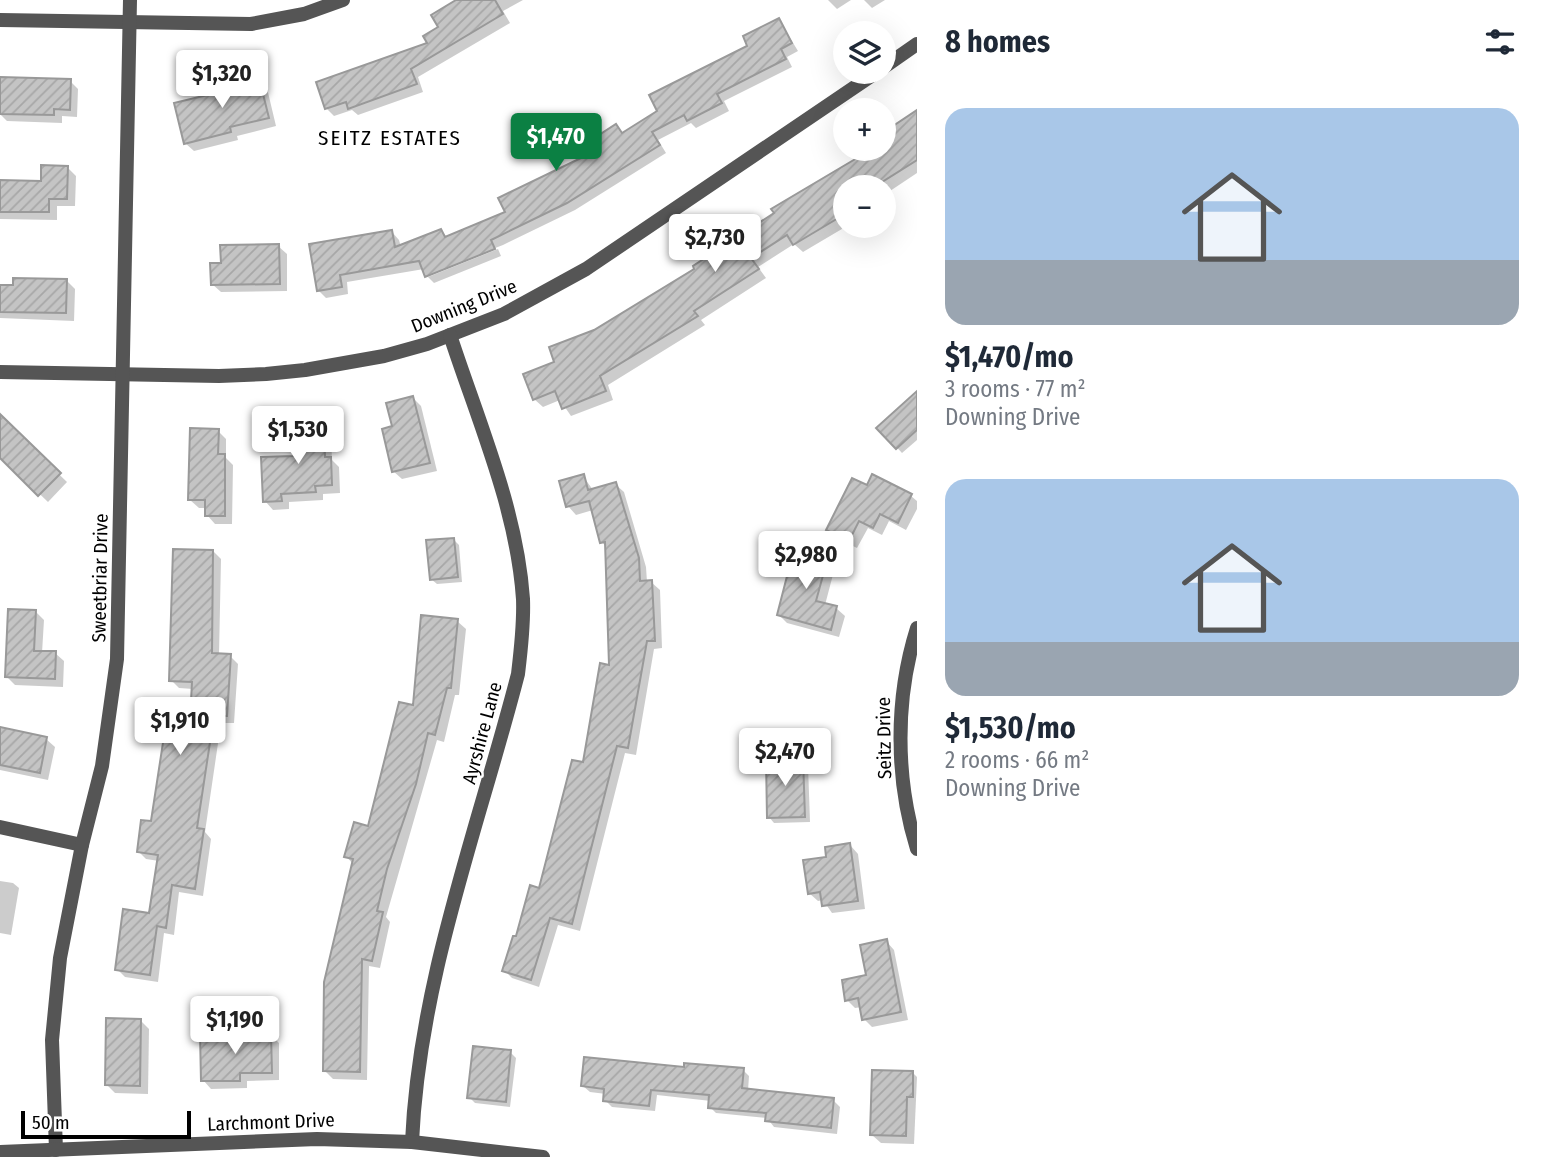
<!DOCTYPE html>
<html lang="en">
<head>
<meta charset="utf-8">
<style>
	:root { --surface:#fff; --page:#f2f2f3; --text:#1f2937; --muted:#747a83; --accent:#0b8043 }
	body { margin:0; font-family:"Fira Sans Condensed",sans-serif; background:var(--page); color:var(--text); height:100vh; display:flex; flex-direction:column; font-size:26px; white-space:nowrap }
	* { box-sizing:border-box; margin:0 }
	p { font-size:23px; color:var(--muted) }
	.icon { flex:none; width:38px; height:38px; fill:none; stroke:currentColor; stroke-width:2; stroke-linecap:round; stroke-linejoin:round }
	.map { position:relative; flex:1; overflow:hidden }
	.details { display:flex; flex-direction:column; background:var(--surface); width:630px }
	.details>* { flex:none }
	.fabs { position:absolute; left:833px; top:21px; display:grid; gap:14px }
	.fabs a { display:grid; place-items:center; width:63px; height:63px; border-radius:50%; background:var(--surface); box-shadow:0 7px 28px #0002; font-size:35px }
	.scale { position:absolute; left:21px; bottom:18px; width:170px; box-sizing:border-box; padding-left:7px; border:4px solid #000; border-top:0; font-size:19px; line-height:24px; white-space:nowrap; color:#000; -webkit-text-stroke:5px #fff; paint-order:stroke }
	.price { position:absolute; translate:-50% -60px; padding:0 16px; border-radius:7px; background:#fff; color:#222; font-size:23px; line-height:46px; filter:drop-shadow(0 2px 4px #0008) }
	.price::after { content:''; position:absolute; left:50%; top:42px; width:21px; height:16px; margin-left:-10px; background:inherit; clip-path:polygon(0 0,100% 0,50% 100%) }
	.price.on { background:var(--accent); color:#fff }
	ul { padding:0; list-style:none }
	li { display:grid; align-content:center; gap:14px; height:371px; padding:0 28px }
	li span { display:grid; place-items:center; height:217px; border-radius:21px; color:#555 }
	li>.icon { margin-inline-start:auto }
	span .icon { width:126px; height:126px; fill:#fffc; stroke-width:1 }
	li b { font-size:30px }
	h2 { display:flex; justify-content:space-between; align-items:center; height:84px; padding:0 28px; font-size:30px }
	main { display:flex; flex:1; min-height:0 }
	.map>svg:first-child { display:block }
	.shadow { fill:#0003 }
	.building { fill:url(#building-hatch); stroke:#999; stroke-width:2 }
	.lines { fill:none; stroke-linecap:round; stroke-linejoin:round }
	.minor { stroke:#555; stroke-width:14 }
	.labels { text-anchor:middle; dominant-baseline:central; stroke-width:5; stroke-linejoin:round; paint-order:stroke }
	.street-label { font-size:19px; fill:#000; stroke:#fff }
	.neighbourhood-label { font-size:21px; letter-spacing:2px; fill:#000; stroke:#fff }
</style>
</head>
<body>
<main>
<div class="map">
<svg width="917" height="1157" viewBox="0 0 917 1157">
	<defs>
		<pattern id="building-hatch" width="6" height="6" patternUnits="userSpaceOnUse" patternTransform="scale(1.75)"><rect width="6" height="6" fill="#c4c4c4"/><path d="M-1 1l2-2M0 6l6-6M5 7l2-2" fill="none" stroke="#a7a7a7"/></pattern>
	</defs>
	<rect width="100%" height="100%" fill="#fff"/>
	<g class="shadow">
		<path d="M460,0h63l-20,11 7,12 -92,54 5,15 -65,23 -6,-5 -18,6 -8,-8 104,-64z"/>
		<path d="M828,0h23l-14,9z"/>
		<path d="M864,0h21l-13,8z"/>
		<path d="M779,20l19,31 -11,6 5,10 -68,34 5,10 -33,17 -5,-5 -33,17 8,13 -91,57 -72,35 -75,29v3l-4,-8 -77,13 1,12 -22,4 -8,-8 74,-58 7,8 2,7 40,-16 6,6 60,-24 77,-54 32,-32 7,7 36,-23 91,-64z"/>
		<path d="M258,76l8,8 10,42 -39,10 1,4 -44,11 -9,-8 41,-51z"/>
		<path d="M70,81l8,8 -1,28 -15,-1v7l-55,-2 -7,-7z"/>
		<path d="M917,111v62l-33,22v-8h-39l2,39 -44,26 -9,-8 -36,23 8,11 -65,42 4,5 -97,60 5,15 -42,16 -11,-16 -17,7 -9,-8 23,-36 38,-31 102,-63 162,-111 -4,-6 5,-3h24v-16z"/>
		<path d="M67,167l9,9 -1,30h-18v14l-57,-1v-37l43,1z"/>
		<path d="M278,246l9,8v37l-66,1 -9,-8 10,-19z"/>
		<path d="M498,249l3,7 -67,27 -6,-6z"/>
		<path d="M66,280l9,9 -1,32 -74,-3v-31z"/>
		<path d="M917,394v46l-15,13 -23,-25z"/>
		<path d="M413,398l8,8 16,65 -35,8 -9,-8z"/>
		<path d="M4,421l63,61 -19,20 -48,-46v-31z"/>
		<path d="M323,428l8,8 1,24 7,7 1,26 -17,1v6l-34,2v7l-16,1 -8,-9 31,-44z"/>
		<path d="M218,431l8,8v19l7,7 -1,59h-17l-8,-9v-7h-8l-9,-8z"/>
		<path d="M583,476l10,14 22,-6 9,8 22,75 1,15h4l9,8 2,58 -8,1 -18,106 -11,-2 -45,178 -22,-6 -19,62 -27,-9 -8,-8 36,-80 45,-125 26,-98 -5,-120 -4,-5 -9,-32 -17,5 -8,-9z"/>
		<path d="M873,476l38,20 6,5v8l-11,21 -17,-9 -7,14 -14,-7 -11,20 -21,-10 -8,-9 39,-42z"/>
		<path d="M453,539l6,6 3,37 -25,2 -6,-5z"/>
		<path d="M213,551l8,8 -2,96 11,1 8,8 -4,59h-13l-16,109 6,7 -8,57 -24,-4 -5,43 -10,-2 -6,49 -33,-5 -8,-8 34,-54 8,-54 -13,-2 -8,-8 52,-110 3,-52 -14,-1 -8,-8z"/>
		<path d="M827,559l8,8 -10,38 11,3 9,8 -6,21 -52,-14 -8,-8z"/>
		<path d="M35,611l9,9 -2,33h13l9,8 -1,26 -48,-2 -8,-8z"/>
		<path d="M457,621l9,8 -7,66h-4l-11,47 -7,-2 -51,177 4,5 -10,46 -11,-2 -2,114 -34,-1 -8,-8 28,-207 -7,-8 23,-28 45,-120z"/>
		<path d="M0,729l46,10 9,8 -7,33 -48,-10z"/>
		<path d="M803,760l5,5 2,57 -36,1 -5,-6z"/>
		<path d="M850,845l8,9 7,55 -33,4 -9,-13 -5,1 -9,-8 19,-35z"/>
		<path d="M0,881l13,2 6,5 -8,47 -11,-2z"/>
		<path d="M886,941l8,9 14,70 -36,7 -8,-8 -2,-12 -7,1 -8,-8 21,-23z"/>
		<path d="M140,1020l9,9 -1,65 -33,-1 -8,-8z"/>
		<path d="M270,1034l9,9v37l-32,1v7l-36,1 -8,-9z"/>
		<path d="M510,1052l6,6 -6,49 -35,-4 -6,-6z"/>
		<path d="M685,1069l58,1 6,6 -1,15 85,9 7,7 -3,27 -63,-7 -7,-9 -51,-5 -6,-6 1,-6 -54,-6 -2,16 -43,-4 -7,-7 1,-6 -16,-2 -7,-6z"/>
		<path d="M913,1073l4,4 -3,67 -33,-1 -9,-8z"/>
	</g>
	<g class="building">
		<path d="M456,0h39l8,14 -92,55 6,15 -69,25 -2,-7 -21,7 -9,-27 111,-39 -4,-7 15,-9 -7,-12z"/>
		<path d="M779,18l13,25 -11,6 5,10 -69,35 5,9 -35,18 -3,-6 -32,17 8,13 -93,58 -76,37 4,9 -70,28 -6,-16 -79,14 2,12 -25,4 -8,-47 83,-14 3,17 46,-18 4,8 60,-25 -7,-14 83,-40 -5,-8 40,-26 6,9 35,-22 -8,-16 98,-49 -4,-10z"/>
		<path d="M258,74l11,44 -39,9 1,5 -47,12 -10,-41 50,-12 -2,-9z"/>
		<path d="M0,77l71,2 -1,31 -16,-1v6l-54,-1z"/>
		<path d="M917,110v50l-43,27h-29v27l-52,31 -6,-10 -36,23 8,11 -65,42 4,5 -98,60 6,15 -44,18 -7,-18 -22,9 -10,-26 31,-12 -5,-15 45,-17 100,-61 -1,-3 81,-53 -3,-4 86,-51 -6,-9h33v-17z"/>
		<path d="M41,165l27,1 -1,33h-18v13h-49v-32l41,1z"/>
		<path d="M279,244l1,40 -69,1 -1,-22h11l-1,-18z"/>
		<path d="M13,278l54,1 -1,34 -66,-1v-27h13z"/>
		<path d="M917,391v39l-21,19 -20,-21z"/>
		<path d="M413,396l17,67 -38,9 -10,-43 10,-3 -6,-23z"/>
		<path d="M0,414l61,59 -23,23 -38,-38z"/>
		<path d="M324,426l1,31h6l1,28 -17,1 1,6 -35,2 1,7 -19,1 -2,-45 33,-1 -1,-29z"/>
		<path d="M190,428l29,1 -1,25h7v62h-20v-16h-17z"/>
		<path d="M584,474l4,16 28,-8 23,76 1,23 12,-1 3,61h-8l-19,107 -11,-2 -45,178 -22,-6 -19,62 -29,-9 11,-35h3l14,-51 9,3 33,-128 11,2 17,-99 9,2 -4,-123 -5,1 -11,-42 -23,6 -7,-26z"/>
		<path d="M872,474l40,20 -14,29 -18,-9 -7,14 -14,-7 -10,20 -23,-11 26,-52 15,7z"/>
		<path d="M454,538l4,39 -28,3 -4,-40z"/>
		<path d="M173,549l40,1 -1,103 19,1 -4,62h-13l-17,112 7,1 -9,60 -23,-4 -6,43 -9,-2 -7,49 -35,-5 8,-61 26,4 9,-58 -21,-3 4,-32 10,1 13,-85 25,3 3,-57 -23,-1z"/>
		<path d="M794,549l34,8 -12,44 21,5 -6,24 -54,-15z"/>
		<path d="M8,609l28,1 -2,41h22l-1,28 -50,-2z"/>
		<path d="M421,615l37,4 -7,69h-4l-12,47 -7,-2 -12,51 -29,85 -10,42 6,1 -11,49 -10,-2 -2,113 -37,-1 1,-89 29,-123 -9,-2 10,-35 14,4 31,-124 14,3z"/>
		<path d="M0,727l47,10 -7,36 -40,-8z"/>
		<path d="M803,758l2,59 -38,1 -1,-59z"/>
		<path d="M850,843l8,58 -36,5 -2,-14 -12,2 -5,-34 23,-3 -1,-10z"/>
		<path d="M887,939l14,73 -39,8 -4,-22 -13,3 -3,-21 24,-5 -6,-30z"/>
		<path d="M106,1018l35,1 -1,67 -35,-1z"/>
		<path d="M271,1033l1,40h-32v8h-39l-1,-47z"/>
		<path d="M473,1046l38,4 -5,52 -39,-4z"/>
		<path d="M584,1057l100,10v-4l60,5 -2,20 92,10 -3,30 -66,-7 1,-8 -58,-5 1,-13 -58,-5 -2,16 -46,-5 1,-12 -23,-3z"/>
		<path d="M872,1070l41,1v26h-6l-1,39 -36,-1z"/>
	</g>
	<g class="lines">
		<g class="minor">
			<path d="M0,20l251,4 53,-10 39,-14"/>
			<path d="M884,67l33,-23"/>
			<path d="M0,372l219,4 47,-2 39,-4 79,-14 43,-12 77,-30 82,-45 291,-197"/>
			<path d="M917,628c-22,70 -22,150 0,221"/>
			<path d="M0,827l82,18"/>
			<path d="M412,1142c7,-161 66,-313 106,-468 3,-25 6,-49 5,-75 -6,-90 -45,-178 -73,-264"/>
			<path d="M56,1150l-4,-110 8,-82 22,-113 20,-79 15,-107 13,-659"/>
			<path d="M0,1152l317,-13 95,3 131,15"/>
		</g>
	</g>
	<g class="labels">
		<g class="street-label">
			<text transform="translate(464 306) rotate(-22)">Downing Drive</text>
			<text transform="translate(100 578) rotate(-89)">Sweetbriar Drive</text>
			<text transform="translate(482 733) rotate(-75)">Ayrshire Lane</text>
			<text transform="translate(884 738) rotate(-91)">Seitz Drive</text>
			<text transform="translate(271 1122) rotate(-2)">Larchmont Drive</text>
		</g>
		<g class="neighbourhood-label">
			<text x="390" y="138">SEITZ ESTATES</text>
		</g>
	</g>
</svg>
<div class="fabs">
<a><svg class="icon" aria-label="layers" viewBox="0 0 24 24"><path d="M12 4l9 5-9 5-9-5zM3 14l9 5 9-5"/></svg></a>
<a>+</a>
<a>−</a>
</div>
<div class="scale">50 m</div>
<b class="price" style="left:222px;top:110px">$1,320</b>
<b class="price on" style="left:556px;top:173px">$1,470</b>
<b class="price" style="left:715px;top:274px">$2,730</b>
<b class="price" style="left:298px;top:466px">$1,530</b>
<b class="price" style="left:806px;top:591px">$2,980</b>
<b class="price" style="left:180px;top:757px">$1,910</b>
<b class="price" style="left:785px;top:788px">$2,470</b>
<b class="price" style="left:235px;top:1056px">$1,190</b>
</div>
<section class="details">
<h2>8 homes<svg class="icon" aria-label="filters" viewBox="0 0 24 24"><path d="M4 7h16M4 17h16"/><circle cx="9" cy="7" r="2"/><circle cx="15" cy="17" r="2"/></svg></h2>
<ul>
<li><span style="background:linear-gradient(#a9c7e8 70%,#9aa5b1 0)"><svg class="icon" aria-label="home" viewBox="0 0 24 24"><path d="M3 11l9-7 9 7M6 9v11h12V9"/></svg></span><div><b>$1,470/mo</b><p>3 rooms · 77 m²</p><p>Downing Drive</p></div></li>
<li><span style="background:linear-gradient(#a9c7e8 75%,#9aa5b1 0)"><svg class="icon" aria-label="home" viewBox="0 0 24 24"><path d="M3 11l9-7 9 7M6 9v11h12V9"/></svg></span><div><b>$1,530/mo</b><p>2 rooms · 66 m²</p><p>Downing Drive</p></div></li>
</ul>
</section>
</main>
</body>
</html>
